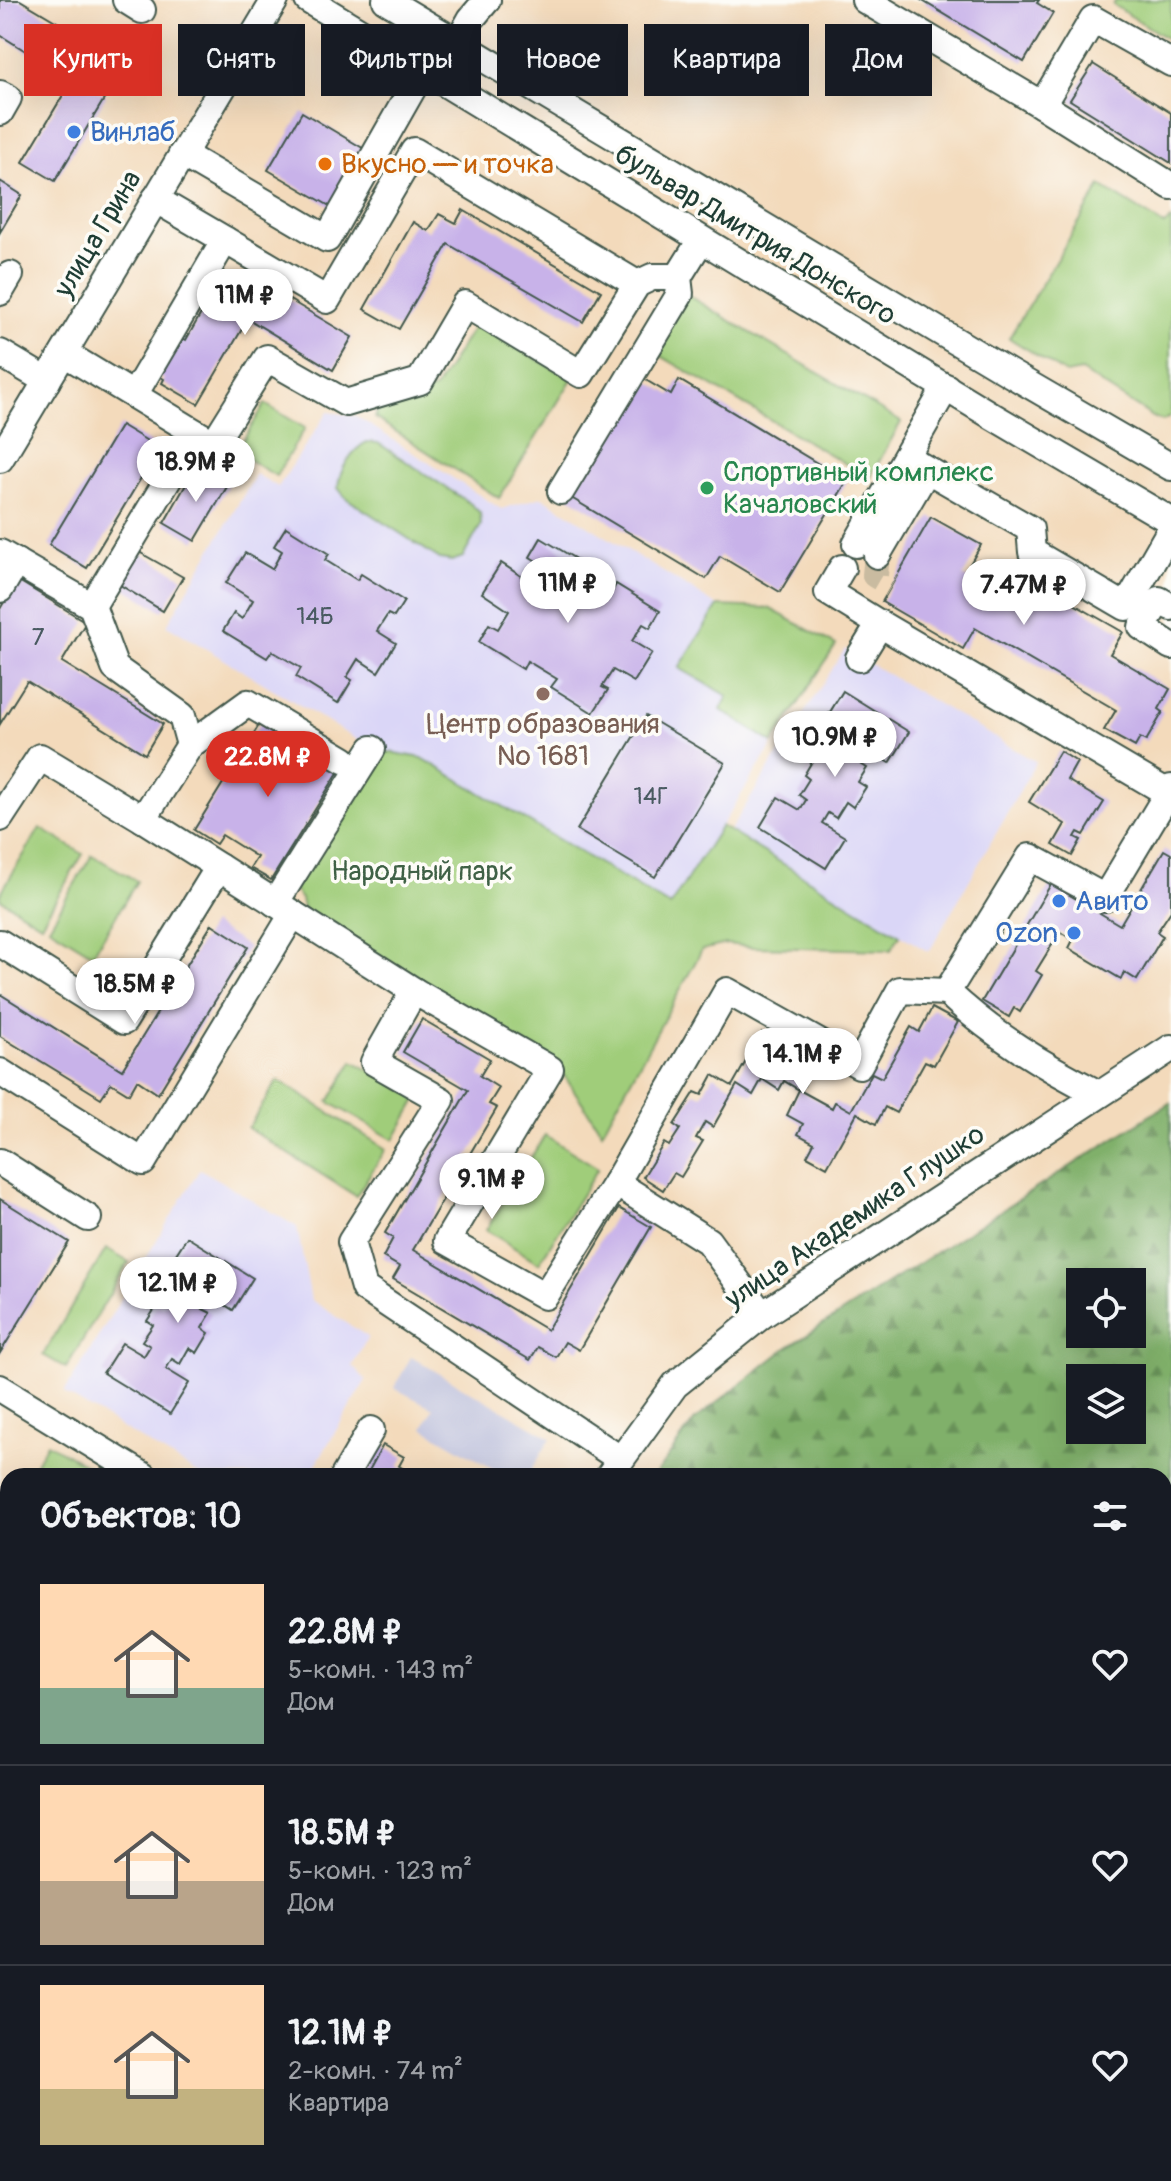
<!DOCTYPE html>
<html lang="ru">
<head>
<meta charset="utf-8">
<style>
	:root { --surface:#171b24; --page:#20242c; --text:#f1f3f6; --muted:#9ea1a6; --line:#363941; --accent:#d93025 }
	body { margin:0; font-family:Pangolin,sans-serif; background:var(--page); color:var(--text); height:100vh; display:flex; flex-direction:column; font-size:30px; white-space:nowrap }
	* { box-sizing:border-box; margin:0 }
	p { font-size:26px; color:var(--muted) }
	.icon { flex:none; width:44px; height:44px; fill:none; stroke:currentColor; stroke-width:2; stroke-linecap:round; stroke-linejoin:round }
	.map { position:relative; flex:1; overflow:hidden }
	.drawer { position:absolute; left:0px; top:1468px; width:1172px; height:714px; display:flex; flex-direction:column; background:var(--surface); border-radius:24px 24px 0 0; box-shadow:0 8px 32px #0002 }
	.drawer>* { flex:none }
	.banner { position:absolute; left:24px; top:24px; width:1124px; height:72px; display:flex; gap:16px }
	.fabs { position:absolute; left:1066px; top:1268px; display:grid; gap:16px }
	.fabs a { display:grid; place-items:center; width:80px; height:80px; border-radius:0px; background:var(--surface); box-shadow:0 8px 32px #0002; font-size:40px }
	.price { position:absolute; translate:-50% -68px; padding:0 18px; border-radius:28px; background:#fff; color:#222; font-size:26px; line-height:52px; filter:drop-shadow(0 2px 4px #0008) }
	.price::after { content:''; position:absolute; left:50%; top:48px; width:24px; height:18px; margin-left:-12px; background:inherit; clip-path:polygon(0 0,100% 0,50% 100%) }
	.price.active { background:var(--accent); color:#fff }
	ul { padding:0; list-style:none }
	li { display:flex; align-items:center; gap:24px; height:200px; padding:0 40px }
	li+li { border-top:2px solid var(--line) }
	li span { display:grid; place-items:center; flex:none; width:224px; height:160px; border-radius:0px; color:#555 }
	li>.icon { margin-inline-start:auto }
	span .icon { width:96px; height:96px; fill:#fffc; stroke-width:1 }
	li b { font-size:34px }
	h2 { display:flex; justify-content:space-between; align-items:center; height:96px; padding:0 40px; font-size:34px }
	.tag { padding:0 28px; border-radius:0px; background:var(--surface); box-shadow:0 8px 32px #0002; font-size:28px; line-height:72px }
	.tag.active { background:var(--accent); color:#fff }
	.map>svg:first-child { display:block }
	.built { fill:#dad6f7 }
	.industrial { fill:#c0c2dd }
	.green { fill:#a0cd7a; stroke:#608557; stroke-width:2 }
	.forest { fill:url(#forest-firs); stroke:#50764f; stroke-width:2; fill-rule:evenodd }
	.lines { fill:none; stroke-linecap:round; stroke-linejoin:round }
	.stream { stroke:#4cafcb; stroke-width:6 }
	.building { fill:#c8b2e9 }
	.minor-tunnel { stroke:#c9bba0; stroke-width:26; stroke-dasharray:26 13; stroke-linecap:butt }
	.minor-casing { stroke:#3f5548; stroke-width:30 }
	.minor { stroke:#fff; stroke-width:26 }
	.shop-dot { fill:#3f7fe0; stroke:#fdfcf7; stroke-width:3 }
	.food-dot { fill:#e8710a; stroke:#fdfcf7; stroke-width:3 }
	.leisure-dot { fill:#2e9e5b; stroke:#fdfcf7; stroke-width:3 }
	.education-dot { fill:#8d6e63; stroke:#fdfcf7; stroke-width:3 }
	.labels { text-anchor:middle; dominant-baseline:central; stroke-width:7; stroke-linejoin:round; paint-order:stroke }
	.number-label { font-size:24px; fill:#495a61 }
	.shop-label { font-size:28px; fill:#366cbe; stroke:#fdfcf7; text-anchor:start }
	.food-label { font-size:28px; fill:#c56008; stroke:#fdfcf7; text-anchor:start }
	.street-label { font-size:28px; fill:#1f3d34; stroke:#fdfcf7 }
	.leisure-label { font-size:28px; fill:#27864d; stroke:#fdfcf7; text-anchor:start }
	.education-label { font-size:28px; fill:#785e54; stroke:#fdfcf7 }
	.park-label { font-size:28px; fill:#3f6146; stroke:#fdfcf7 }
</style>
</head>
<body>
<div class="map">
<svg width="1171" height="2181" viewBox="0 0 1171 2181">
	<defs>
		<pattern id="forest-firs" width="22" height="20" patternUnits="userSpaceOnUse" patternTransform="scale(2)"><rect width="22" height="20" fill="#80b06a"/><path d="M5 1l3.5 6h-7zM16 11l3.5 6h-7z" fill="#689058"/></pattern>
	</defs>
	<rect width="100%" height="100%" fill="#fdfcf7"/>
	<filter id="ink" filterUnits="userSpaceOnUse"><feTurbulence type="fractalNoise" baseFrequency=".0125" numOctaves="2"/><feDisplacementMap in="SourceGraphic" scale="16" xChannelSelector="R" yChannelSelector="G"/><feConvolveMatrix kernelMatrix="1 2 1 2 8 2 1 2 1" color-interpolation-filters="sRGB"/></filter>
	<filter id="wash" filterUnits="userSpaceOnUse"><feTurbulence type="fractalNoise" baseFrequency=".006" numOctaves="4" result="noise"/><feDisplacementMap in="SourceGraphic" scale="32" xChannelSelector="R" yChannelSelector="G"/><feGaussianBlur stdDeviation="1.8" result="paint"/><feColorMatrix in="noise" values="0 0 0 0 0 0 0 0 0 0 0 0 0 0 0 0 0 1.4 0 .05"/><feComposite in="paint" operator="in"/></filter>
	<g filter="url(#wash)">
		<rect width="100%" height="100%" fill="#f3dabb"/>
		<g class="built">
			<path d="M328,412l28,4 145,93 41,-12 176,109 51,2 67,37 -166,262 -248,-149 -50,-9 -205,-124 89,-151 22,13z"/>
			<path d="M845,649l191,113 -107,190 -200,-120z"/>
			<path d="M200,1169l97,58 14,73 57,37 -16,29 14,14 -57,96h-107l-138,-83z"/>
			<path d="M0,1680l8,5v240l-8,14z"/>
		</g>
		<path class="industrial" d="M411,1357l140,81 -23,38h-22l-83,-48 10,-20 -39,-20z"/>
		<g class="green">
			<path d="M1116,0h55v41l-58,-36z"/>
			<path d="M1101,186l63,39 7,-5v196l-8,5 -10,-4 -72,-46 -15,3 -57,-36z"/>
			<path d="M687,295l214,127 -31,56 -216,-126z"/>
			<path d="M475,324l97,55 -73,119 -124,-80 3,-10 57,-19z"/>
			<path d="M265,404l40,24 -29,48 -40,-24z"/>
			<path d="M367,442l11,1 93,61 9,9 1,12 -18,32 -11,4 -12,-2 -94,-61 -8,-10c1,-17 13,-38 29,-46z"/>
			<path d="M718,606l51,2 67,37 -63,98 -52,-33 7,-14 -49,-28z"/>
			<path d="M378,750l44,8 248,148 51,-80 179,109 -9,15 -140,-3 -25,-3 -24,6 -100,182 -47,-70 -251,-149 -3,-14 -8,-10z"/>
			<path d="M40,828l43,26 -42,70 -41,-25v-5z"/>
			<path d="M92,855l45,26 -44,73 -44,-27z"/>
			<path d="M353,1061l65,37 -24,42 -65,-38z"/>
			<path d="M278,1080l108,69 -30,47 -108,-68z"/>
			<path d="M545,1135l53,33 -59,95 -53,-33z"/>
			<path d="M106,1249l23,13 -63,106 -23,-13z"/>
			<path d="M47,1443l53,30 -2,3h-69z"/>
			<path d="M8,1513v42l-8,-5v-22z"/>
			<path d="M0,1564l8,5v61l-8,-5z"/>
		</g>
		<path class="forest" d="M1171,1102v1079h-740l1,-7h732v-698h-510l41,-56 90,-71zM1080,1282h52v52h-52zM1080,1378h52v52h-52z"/>
		<g class="lines">
			<path class="stream" d="M542,2174v7"/>
		</g>
		<g id="blocks">
			<g class="building">
				<path d="M0,0h20l74,44 -9,15 17,10 -11,18 15,9 -51,85 -32,-19 49,-82 -72,-45z"/>
				<path d="M921,0h118l-2,3 16,10 -29,49z"/>
				<path d="M1093,64l78,49v50l-101,-63z"/>
				<path d="M302,112l64,38 -33,58 -65,-38z"/>
				<path d="M0,181l22,14 -22,37z"/>
				<path d="M463,210l138,81 -18,31 -135,-78 -49,85 -35,-20 49,-87 15,9 11,-17 17,9z"/>
				<path d="M261,283l91,54 -19,33 -85,-51 -50,85 -36,-21 2,-4 -8,-5 23,-38 7,4 16,-28 -8,-4 10,-17 22,13 11,-18 17,10z"/>
				<path d="M639,376l32,19 8,-15 168,101 -67,111 -60,-36 -14,23 -138,-83z"/>
				<path d="M121,425l38,23 -72,120 -38,-23z"/>
				<path d="M196,467l32,18 -33,56 -31,-18z"/>
				<path d="M931,517l50,28 -18,31 31,17 15,-26 114,65 -13,22 60,35 -11,20 4,3 -17,29 -6,-3 -5,9 -31,-17 12,-20 -141,-82 -12,21 -81,-47z"/>
				<path d="M286,527l43,27 -4,6 32,20 4,-6 43,27 -10,16 -6,-3 -11,17 19,12 -18,29 -20,-13 -11,18 5,3 -14,23 -42,-26 5,-9 -29,-17 -5,7 -44,-27 11,-18 8,6 11,-19 -27,-17 19,-30 27,16 10,-18 -8,-5z"/>
				<path d="M541,538l43,26 -4,7 33,19 3,-6 44,27 -10,17 -7,-4 -11,17 20,12 -18,29 -21,-12 -11,17 6,3 -15,23 -42,-26 6,-8 -30,-18 -4,8 -44,-27 10,-18 9,5 11,-18 -27,-18 19,-30 26,17 11,-18 -8,-5z"/>
				<path d="M139,552l44,25 -20,34 -43,-26z"/>
				<path d="M17,580l69,42 -24,40 101,62 -18,30 -118,-73 -27,43v-115z"/>
				<path d="M843,691l66,41 -19,31 -23,-14 -8,14 8,5 -9,14 8,5 -13,20 -7,-5 -10,16 -8,-5 -6,10 23,14 -19,31 -66,-41 18,-30 22,13 6,-10 -7,-5 10,-16 -5,-4 10,-17 6,3 8,-14 8,4 7,-12 -21,-14z"/>
				<path d="M646,716l79,47 -70,114 -78,-47z"/>
				<path d="M261,722l78,49 -68,109 -21,-12 7,-11 -35,-22 -6,9 -22,-14z"/>
				<path d="M1060,751l17,11 -10,18 37,22 -20,33 -6,-3 -3,5 6,3 -9,16 -19,-11 12,-21 -36,-22z"/>
				<path d="M1164,850l7,4v57l-14,21 6,4 -26,44 -13,-8 -3,7 -52,-31 4,-8 -13,-8 -24,39 6,4 -22,37 -6,-4 -5,9 -27,-16 69,-117 69,41z"/>
				<path d="M212,924l36,23 -90,147 -21,-14 -8,14 -18,-11 -10,15 -101,-62v-42l122,76z"/>
				<path d="M932,1008l26,14 -24,43 -9,-4 -29,52 -11,-6 -9,17 -19,-11 -30,54 -20,-11 7,-13 -16,-9 5,-10 -16,-9 12,-25 -15,-9 -5,9 -17,-11 -9,16 -16,-10 -24,42 -8,-5 -9,16 7,3 -22,36 -7,-4 -11,17 -20,-13 21,-34 5,3 11,-17 -6,-4 21,-33 7,3 11,-20 19,11 30,-53 23,12 -2,3 31,18 -13,25 31,17 3,-6 16,9 21,-38 10,5 29,-51 8,5z"/>
				<path d="M422,1019l68,40 -10,17 19,12 -10,16 8,4 -84,142 134,80 72,-122 32,19 -72,123 -14,-8 -9,15 -18,-10 -8,13 -137,-81 7,-12 -17,-10 10,-19 -8,-5 83,-143 -65,-38z"/>
				<path d="M0,1199l69,43 -69,111z"/>
				<path d="M187,1237l66,41 -20,32 -22,-14 -8,13 8,4 -9,15 7,5 -12,20 -8,-5 -9,16 -8,-5 -6,10 23,14 -19,31 -67,-41 19,-30 22,13 6,-10 -8,-5 11,-16 -6,-4 11,-17 5,3 9,-14 7,4 8,-12 -22,-14z"/>
				<path d="M383,1445l21,12 -5,9 17,10h-50z"/>
				<path d="M3,1987l5,4v43l-8,-5v-37z"/>
				<path d="M51,2174h32l12,7h-49z"/>
				<path d="M265,2174h13l11,7h-28z"/>
				<path d="M304,2174h10l11,7h-25z"/>
			</g>
		</g>
	</g>
	<g filter="url(#ink)">
		<use href="#blocks" fill-opacity="0" stroke="#3f5548" stroke-width="2"/>
		<g class="lines">
			<path class="minor-tunnel" d="M877,555l-2,20 17,10"/>
			<g class="minor-casing">
				<g id="minor">
					<path d="M126,0l16,10"/>
					<path d="M308,0l681,414 182,107"/>
					<path d="M386,0l625,374 160,93"/>
					<path d="M865,0l177,105 129,81"/>
					<path d="M457,44l14,-25 16,-19"/>
					<path d="M0,94l8,4 -8,14"/>
					<path d="M1042,105l51,-86 78,44"/>
					<path d="M182,154l145,85 96,-169"/>
					<path d="M225,240l102,60 87,-149 223,133"/>
					<path d="M0,292l10,-17"/>
					<path d="M0,353l47,28"/>
					<path d="M64,353l132,80 -104,173"/>
					<path d="M134,395l91,-155 -70,-41"/>
					<path d="M196,433l18,10 53,-85 79,45 74,-22 45,-77 116,70 56,-90 15,-7h26l23,-37"/>
					<path d="M907,458l123,71 2,23 94,55 45,-78"/>
					<path d="M0,459l275,-459"/>
					<path d="M561,491l119,-197 -2,-17"/>
					<path d="M856,544l90,-157"/>
					<path d="M0,553l92,53 23,62 67,48 8,29 -47,74 76,48"/>
					<path d="M877,555l50,-85"/>
					<path d="M842,568l-14,24 52,32"/>
					<path d="M0,589l16,-27"/>
					<path d="M1171,607l-12,-7 -17,27 29,19"/>
					<path d="M859,658l21,-34 288,169"/>
					<path d="M190,745l58,-42 96,57"/>
					<path d="M0,818l40,-61 103,62"/>
					<path d="M275,903l97,-154"/>
					<path d="M0,943l124,78 95,-154 195,124"/>
					<path d="M0,1072l143,90 150,-248"/>
					<path d="M1099,1094c-57,-29 -105,-58 -152,-102l83,-135 75,41 66,-110"/>
					<path d="M0,1162l88,56"/>
					<path d="M616,1183l111,-192 132,74 41,-75 47,2"/>
					<path d="M0,1388l144,88"/>
					<path d="M620,1459l-256,-171 -13,-46 90,-142 -67,-38 40,-71 136,78 -103,172 98,55 71,-113 92,58 54,74"/>
					<path d="M344,1476l27,-46"/>
					<path d="M609,1476l66,-91 87,-70 409,-267"/>
					<path d="M0,1646l8,5"/>
					<path d="M104,2174l12,7"/>
					<path d="M352,2174l12,7"/>
					<path d="M8,2181l5,-7"/>
					<path d="M170,2181l5,-7"/>
					<path d="M243,2181l4,-7"/>
				</g>
			</g>
			<use href="#minor" class="minor"/>
		</g>
	</g>
	<g class="shop-dot">
		<circle cx="74" cy="132" r="8"/>
		<circle cx="1059" cy="901" r="8"/>
		<circle cx="1074" cy="933" r="8"/>
	</g>
	<circle class="food-dot" cx="325" cy="164" r="8"/>
	<circle class="leisure-dot" cx="707" cy="488" r="8"/>
	<circle class="education-dot" cx="543" cy="694" r="8"/>
	<g class="labels">
		<g class="number-label">
			<text x="315" y="616">14Б</text>
			<text x="38" y="637">7</text>
			<text x="651" y="796">14Г</text>
		</g>
		<g class="shop-label">
			<text x="90" y="132">Винлаб</text>
			<text x="1075" y="901">Авито</text>
			<text x="1058" y="933" text-anchor="end">Ozon</text>
		</g>
		<g class="food-label">
			<text x="341" y="164">Вкусно — и точка</text>
		</g>
		<g class="street-label">
			<text transform="translate(98 234) rotate(-59)">улица Грина</text>
			<text transform="translate(755 235) rotate(31)">бульвар Дмитрия Донского</text>
			<text transform="translate(855 1217) rotate(-34)">улица Академика Глушко</text>
		</g>
		<g class="leisure-label">
			<text x="723" y="472">Спортивный комплекс<tspan x="723" dy="32">Качаловский</tspan></text>
		</g>
		<g class="education-label">
			<text x="543" y="724">Центр образования<tspan x="543" dy="32">№ 1681</tspan></text>
		</g>
		<g class="park-label">
			<text x="422" y="871">Народный парк</text>
		</g>
	</g>
</svg>
<div class="fabs">
<a><svg class="icon" aria-label="locate" viewBox="0 0 24 24"><circle cx="12" cy="12" r="6"/><path d="M12 2v4M12 18v4M2 12h4M18 12h4"/></svg></a>
<a><svg class="icon" aria-label="layers" viewBox="0 0 24 24"><path d="M12 4l9 5-9 5-9-5zM3 14l9 5 9-5"/></svg></a>
</div>
<b class="price" style="left:245px;top:337px">11M ₽</b>
<b class="price" style="left:196px;top:504px">18.9M ₽</b>
<b class="price" style="left:568px;top:625px">11M ₽</b>
<b class="price" style="left:1024px;top:627px">7.47M ₽</b>
<b class="price" style="left:835px;top:779px">10.9M ₽</b>
<b class="price active" style="left:268px;top:799px">22.8M ₽</b>
<b class="price" style="left:135px;top:1026px">18.5M ₽</b>
<b class="price" style="left:803px;top:1096px">14.1M ₽</b>
<b class="price" style="left:492px;top:1221px">9.1M ₽</b>
<b class="price" style="left:178px;top:1325px">12.1M ₽</b>
<div class="banner">
<a class="tag active">Купить</a>
<a class="tag">Снять</a>
<a class="tag">Фильтры</a>
<a class="tag">Новое</a>
<a class="tag">Квартира</a>
<a class="tag">Дом</a>
</div>
<section class="drawer">
<h2>Объектов: 10<svg class="icon" aria-label="filters" viewBox="0 0 24 24"><path d="M4 7h16M4 17h16"/><circle cx="9" cy="7" r="2"/><circle cx="15" cy="17" r="2"/></svg></h2>
<ul>
<li><span style="background:linear-gradient(#ffd9b3 65%,#7fa58c 0)"><svg class="icon" aria-label="home" viewBox="0 0 24 24"><path d="M3 11l9-7 9 7M6 9v11h12V9"/></svg></span><div><b>22.8M ₽</b><p>5-комн. · 143 m²</p><p>Дом</p></div><svg class="icon" aria-label="heart" viewBox="0 0 24 24"><path d="M12 20l-8-8c-3-5 5-10 8-4 3-6 11-1 8 4z"/></svg></li>
<li><span style="background:linear-gradient(#ffd9b3 60%,#b9a48a 0)"><svg class="icon" aria-label="home" viewBox="0 0 24 24"><path d="M3 11l9-7 9 7M6 9v11h12V9"/></svg></span><div><b>18.5M ₽</b><p>5-комн. · 123 m²</p><p>Дом</p></div><svg class="icon" aria-label="heart" viewBox="0 0 24 24"><path d="M12 20l-8-8c-3-5 5-10 8-4 3-6 11-1 8 4z"/></svg></li>
<li><span style="background:linear-gradient(#ffd9b3 65%,#c2b280 0)"><svg class="icon" aria-label="home" viewBox="0 0 24 24"><path d="M3 11l9-7 9 7M6 9v11h12V9"/></svg></span><div><b>12.1M ₽</b><p>2-комн. · 74 m²</p><p>Квартира</p></div><svg class="icon" aria-label="heart" viewBox="0 0 24 24"><path d="M12 20l-8-8c-3-5 5-10 8-4 3-6 11-1 8 4z"/></svg></li>
</ul>
</section>
</div>
</body>
</html>
